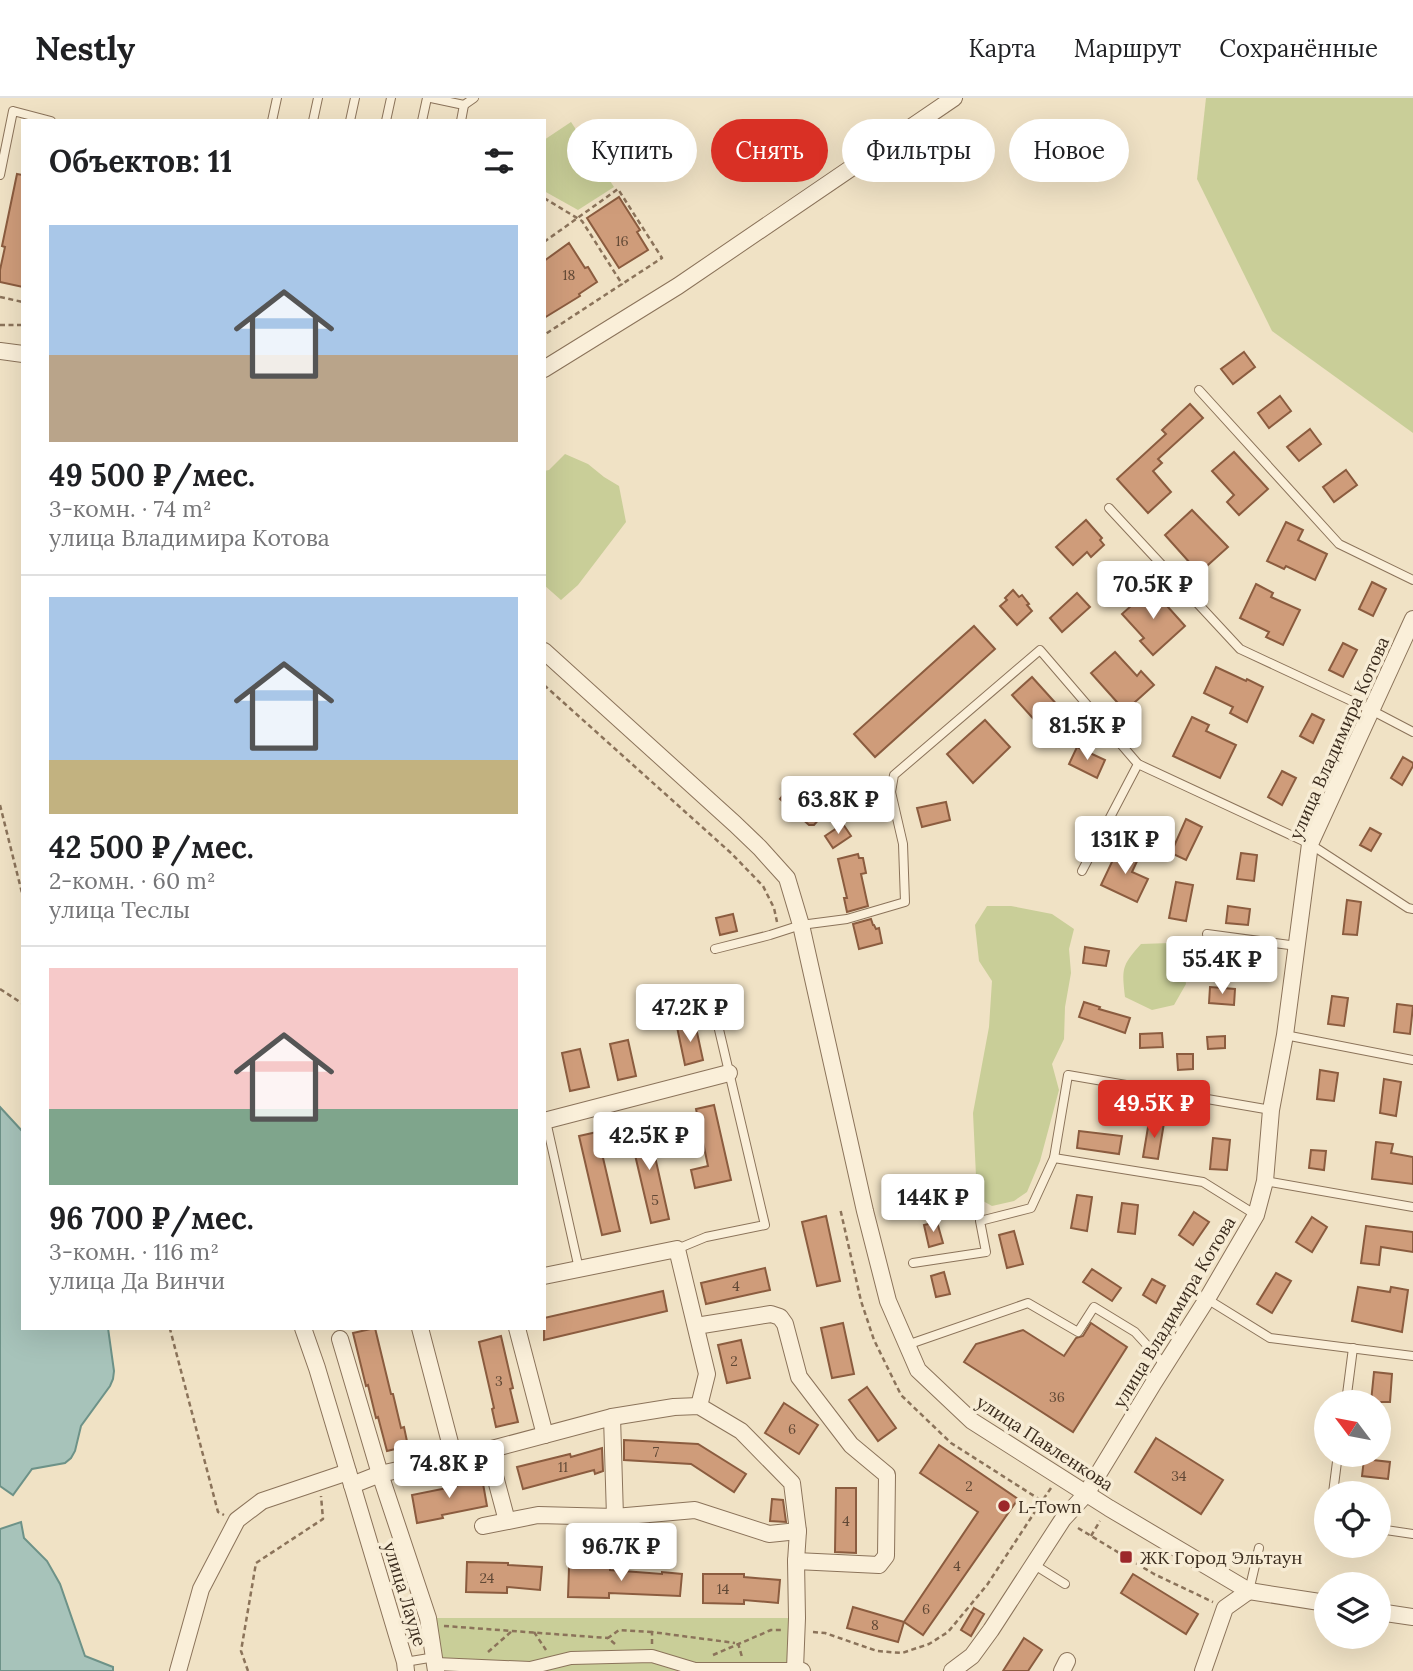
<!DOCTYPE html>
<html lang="ru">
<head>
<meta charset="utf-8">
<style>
	:root { --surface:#fff; --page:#f6f6f6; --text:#202124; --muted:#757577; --line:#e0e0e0; --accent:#d93025 }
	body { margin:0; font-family:Lora,serif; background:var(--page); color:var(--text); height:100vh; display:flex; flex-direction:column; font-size:26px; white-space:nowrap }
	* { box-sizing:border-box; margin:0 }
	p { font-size:23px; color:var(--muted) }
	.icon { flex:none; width:38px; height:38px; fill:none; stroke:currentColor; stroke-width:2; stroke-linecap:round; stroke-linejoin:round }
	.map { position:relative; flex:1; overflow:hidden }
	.panel { position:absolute; left:21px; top:21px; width:525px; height:1211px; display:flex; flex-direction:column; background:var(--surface); border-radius:0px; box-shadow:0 7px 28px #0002 }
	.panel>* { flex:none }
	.guide { position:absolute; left:567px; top:21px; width:665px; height:63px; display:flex; gap:14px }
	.needle { width:46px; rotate:302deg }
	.controls { position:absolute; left:1314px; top:1292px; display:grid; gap:14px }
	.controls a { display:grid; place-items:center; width:77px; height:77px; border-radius:50%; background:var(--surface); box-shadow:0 7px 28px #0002; font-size:35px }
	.price { position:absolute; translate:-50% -60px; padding:0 16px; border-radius:7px; background:#fff; color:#222; font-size:23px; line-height:46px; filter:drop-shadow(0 2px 4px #0008) }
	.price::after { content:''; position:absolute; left:50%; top:42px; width:21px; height:16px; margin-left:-10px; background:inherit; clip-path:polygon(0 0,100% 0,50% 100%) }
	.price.active { background:var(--accent); color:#fff }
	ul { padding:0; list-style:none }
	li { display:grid; align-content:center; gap:14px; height:371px; padding:0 28px }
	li+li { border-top:2px solid var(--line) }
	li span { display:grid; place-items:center; height:217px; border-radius:0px; color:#555 }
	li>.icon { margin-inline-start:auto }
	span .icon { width:126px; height:126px; fill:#fffc; stroke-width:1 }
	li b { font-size:30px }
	h2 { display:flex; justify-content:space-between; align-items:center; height:84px; padding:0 28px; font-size:30px }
	.chip { padding:0 24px; border-radius:32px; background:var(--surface); box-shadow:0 7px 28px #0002; font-size:24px; line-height:63px }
	.chip.active { background:var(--accent); color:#fff }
	header { display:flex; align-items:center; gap:42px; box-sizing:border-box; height:98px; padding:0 35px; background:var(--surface); border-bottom:2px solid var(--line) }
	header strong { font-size:33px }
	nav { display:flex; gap:38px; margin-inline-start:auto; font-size:24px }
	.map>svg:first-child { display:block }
	.green { fill:#c9ce98 }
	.water { fill:#a7c3ba; stroke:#6d9288; stroke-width:2 }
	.building { fill:#cf9c7a; stroke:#8b5c3f; stroke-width:2 }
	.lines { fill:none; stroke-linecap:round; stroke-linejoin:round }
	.service-casing { stroke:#8b735a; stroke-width:10 }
	.pedestrian-casing { stroke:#8b735a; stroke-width:14 }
	.minor-casing { stroke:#8b735a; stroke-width:18 }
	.path { stroke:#8b735a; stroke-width:2.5; stroke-dasharray:5 3.5; stroke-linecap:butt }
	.service { stroke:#faefd9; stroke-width:8 }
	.pedestrian { stroke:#faefd9; stroke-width:12 }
	.minor { stroke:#faefd9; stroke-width:16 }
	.poi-dot { fill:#9c282b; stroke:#f7ecd5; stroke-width:2.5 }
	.labels { text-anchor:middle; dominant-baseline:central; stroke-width:7; stroke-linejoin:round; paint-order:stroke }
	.number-label { font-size:14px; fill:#604835 }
	.street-label { font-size:18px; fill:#3b2c1e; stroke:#f7ecd5 }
	.poi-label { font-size:18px; fill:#3b2c1e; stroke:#f7ecd5; text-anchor:start }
</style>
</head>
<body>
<header>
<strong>Nestly</strong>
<nav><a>Карта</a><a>Маршрут</a><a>Сохранённые</a></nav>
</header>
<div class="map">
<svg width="1413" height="1573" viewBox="0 0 1413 1573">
	<rect width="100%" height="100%" fill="#f0e2c5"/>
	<g class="green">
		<path d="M1206,0h207v335l-141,-102 -75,-152z"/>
		<path d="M571,24l43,65 -36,23 -34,-19v-51z"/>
		<path d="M565,356l23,10 16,13 15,9 7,36 -48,63 -17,15 -17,-15v-114l5,-1z"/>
		<path d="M987,808h24l41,8 22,15 -5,20 2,24 -6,34 -1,32 -12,25 7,26 -19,71 -13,31 -13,9 -22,5 -9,-5 -7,-25 -3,-63 16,-86 3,-46 -13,-20 -4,-36z"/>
		<path d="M1170,845l12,10 4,31 -12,21 -22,5 -27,-13c-3,-28 -4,-31 16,-53z"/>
		<path d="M428,1520h369l-2,53h-359z"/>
	</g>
	<g class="water">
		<path d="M0,1009l23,25v196h85l6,43 -1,8 -3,7 -29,40 -6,25 -4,7 -6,5 -33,6 -19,26 -13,-9z"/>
		<path d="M21,1424l3,16 23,23 13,23 25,72 28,11v4h-113v-142z"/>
	</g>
	<g class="building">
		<path d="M17,76l6,1v112l-23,-5v-12l5,-23 -3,-1z"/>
		<path d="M619,99l21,33 -3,2 11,18 -29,18 -32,-50z"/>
		<path d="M569,145l16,25 3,-1 9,15 -18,12 1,2 -36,22v-57z"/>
		<path d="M1244,254l11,15 -22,17 -12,-15z"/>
		<path d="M1280,298l11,15 -22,17 -11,-15z"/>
		<path d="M1190,306l13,14 -45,41 4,4 -9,8 18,21 -23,21 -31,-34 49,-45 -4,-4z"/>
		<path d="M1310,331l11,15 -22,17 -12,-14z"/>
		<path d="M1234,354l34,37 -29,26 -12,-13 7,-7 -22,-24z"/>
		<path d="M1346,372l11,15 -23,17 -11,-15z"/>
		<path d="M1192,412l36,37 -29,26 -34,-38z"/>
		<path d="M1086,422l16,18 -2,2 4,5 -13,12 -4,-5 -14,13 -17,-18z"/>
		<path d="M1286,424l17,8 -5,10 29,14 -12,26 -29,-14 -2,3 -17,-8z"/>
		<path d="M1372,484l14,7 -13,27 -14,-7z"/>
		<path d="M1256,486l17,9 -2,4 29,13 -17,35 -17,-8 3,-5 -29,-14z"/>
		<path d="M1151,490l34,38 -32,29 -13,-14 4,-3 -22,-24z"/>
		<path d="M1013,492l6,7 3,-2 7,9 -2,1 5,6 -15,14 -17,-19 7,-6 -2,-2z"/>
		<path d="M1077,495l13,14 -28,25 -12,-14z"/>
		<path d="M974,528l21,23 -120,108 -21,-23z"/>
		<path d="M1343,545l14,7 -14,27 -14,-7z"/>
		<path d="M1115,554l22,24 4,-5 13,14 -29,26 -34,-38z"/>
		<path d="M1216,569l30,14 1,-2 16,8 -16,35 -17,-9 3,-6 -29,-14z"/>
		<path d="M1032,579l37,41 -20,18 -37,-41z"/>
		<path d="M1312,616l12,6 -11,23 -13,-7z"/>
		<path d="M1192,619l17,8 -3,6 30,14 -16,33 -47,-22z"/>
		<path d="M985,622l25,27 -37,36 -26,-29z"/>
		<path d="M1077,649l28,13 -8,18 -28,-14z"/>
		<path d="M1403,659l10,6v3l-11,19 -11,-7z"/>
		<path d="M1282,673l14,7 -14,27 -14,-8z"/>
		<path d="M794,684l32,29 -12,14h-5l-29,-26z"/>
		<path d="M946,704l4,18 -28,7 -5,-19z"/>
		<path d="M1186,721l16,8 -16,33 -15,-7z"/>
		<path d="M843,726l8,12 -18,12 -8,-12z"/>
		<path d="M1370,730l11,6 -10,17 -11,-6z"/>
		<path d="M1119,749l20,10 -7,15 16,7 -11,23 -36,-17z"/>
		<path d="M1241,755l16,2 -3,26 -17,-2z"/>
		<path d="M858,756l1,4h4l3,15 -5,1 7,32 -21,6 -3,-14h3l-9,-39z"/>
		<path d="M1176,784l17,3 -7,36 -17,-3z"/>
		<path d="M1347,802l14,2 -4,33 -14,-1z"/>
		<path d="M1228,808l22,3 -2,16 -22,-2z"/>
		<path d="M733,816l4,17 -17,4 -4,-17z"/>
		<path d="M871,821l2,6h1l2,4 3,-1 3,15 -23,6 -6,-25z"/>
		<path d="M1085,849l24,4 -3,15 -23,-3z"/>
		<path d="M1210,889l25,2 -1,16 -25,-2z"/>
		<path d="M1332,898l16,2 -4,28 -16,-2z"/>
		<path d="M1084,904l16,5 -1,2 31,9 -5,15 -46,-16z"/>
		<path d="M1397,906l16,2 -3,28 -16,-2z"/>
		<path d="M695,925l8,37 -18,5 -8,-38z"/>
		<path d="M1162,935l1,14 -23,1v-14z"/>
		<path d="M1225,938v12l-17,1 -1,-12z"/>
		<path d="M628,942l8,36 -18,4 -8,-36z"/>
		<path d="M580,951l9,38 -19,4 -8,-38z"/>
		<path d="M1177,956h16v15l-15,1z"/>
		<path d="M1320,972l18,3 -4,28 -17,-2z"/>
		<path d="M1384,981l17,3 -5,34 -16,-3z"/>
		<path d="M714,1007l17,75 -36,8 -4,-18 17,-4 -12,-57z"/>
		<path d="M647,1023l22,98 -18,4 -23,-98z"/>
		<path d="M1149,1023l15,2 -6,36 -15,-2z"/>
		<path d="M1079,1033l43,5 -3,18 -42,-6z"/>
		<path d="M597,1034l23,99 -18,4 -23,-99z"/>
		<path d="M1213,1040l17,2 -3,30 -17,-1z"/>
		<path d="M1376,1044l17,2 -2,9 22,4v27l-41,-5z"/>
		<path d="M1311,1052l15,1 -2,19 -15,-2z"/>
		<path d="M1077,1097l15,2 -5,34 -16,-3z"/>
		<path d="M1122,1105l16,2 -3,29 -17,-2z"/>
		<path d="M1194,1114l15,10 -16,23 -14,-10z"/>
		<path d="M826,1118l14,65 -23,5 -15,-64z"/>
		<path d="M1312,1119l15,10 -15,25 -16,-10z"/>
		<path d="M937,1124l6,21 -14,4 -5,-22z"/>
		<path d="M1366,1128l47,6v20l-32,-5 -2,18 -18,-2z"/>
		<path d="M1014,1133l9,33 -16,4 -8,-33z"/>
		<path d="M765,1170l5,22 -64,14 -5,-21z"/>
		<path d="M1092,1171l29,19 -9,13 -29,-19z"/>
		<path d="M944,1174l6,22 -14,3 -5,-21z"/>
		<path d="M1276,1175l15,8 -19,32 -15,-9z"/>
		<path d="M1152,1181l13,7 -9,17 -13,-8z"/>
		<path d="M1358,1189l32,5 1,-5 17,3 -6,42 -50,-11z"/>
		<path d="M663,1193l4,20 -123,29v-22z"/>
		<path d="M843,1225l11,51 -22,4 -11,-50z"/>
		<path d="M1091,1225l36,24 -54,85 -109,-70 12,-18 47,-14 41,26 12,-18 7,-2z"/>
		<path d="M375,1230l16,66h2l8,34 3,-1 4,19 -21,5 -9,-34 -2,1 -8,-33 -2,1 -13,-53z"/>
		<path d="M501,1238l12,52 -3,1 8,33 -22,5 -4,-18 2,-1 -15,-66z"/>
		<path d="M741,1242l9,38 -23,5 -9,-38z"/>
		<path d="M1374,1274l18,2 -2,28h-19z"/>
		<path d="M867,1289l29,41 -18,13 -29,-41z"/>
		<path d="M784,1305l34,22 -19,29 -34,-21z"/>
		<path d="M1156,1340l67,42 -22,34 -66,-42z"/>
		<path d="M624,1342l74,4 48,30 -12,18 -43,-28 -67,-4z"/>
		<path d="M939,1347l79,54 -95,136 -19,-13 74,-110 -58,-39z"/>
		<path d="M602,1350l1,23 -8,3 -1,-4 -71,19 -6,-22 53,-13 1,3z"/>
		<path d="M1364,1361l26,3 -2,17 -26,-3z"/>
		<path d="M482,1380l5,28 -45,9 1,3 -26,5 -5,-28 45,-9 -1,-3z"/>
		<path d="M836,1390h20v65l-21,-1z"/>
		<path d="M772,1401l11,1 3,22 -16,-1z"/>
		<path d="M467,1464l41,1v2l34,2 -2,23 -33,-3v6l-41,-1z"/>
		<path d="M569,1470h41v2l52,4v-2l20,2 -2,22 -71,-3v5l-41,-1z"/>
		<path d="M703,1476h41v3l36,3 -2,23 -34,-3v4l-41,-1z"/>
		<path d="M1133,1476l65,40 -12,20 -65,-41z"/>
		<path d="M853,1509l51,15 -6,20 -51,-14z"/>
		<path d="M974,1510l10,6 -13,22 -10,-6z"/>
		<path d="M1024,1540l18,12 -14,21h-25z"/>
	</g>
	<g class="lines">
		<g class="service-casing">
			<g id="service">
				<path d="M431,0l33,7 -3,16"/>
				<path d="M464,7l10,-7"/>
				<path d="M272,23l5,-23"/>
				<path d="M313,23l5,-23"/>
				<path d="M350,23l5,-23"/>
				<path d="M386,23l5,-23"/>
				<path d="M422,23l5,-23"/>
				<path d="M0,77l13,-64 38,10"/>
				<path d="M1199,292l140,154 74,36"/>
				<path d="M1109,410l131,141 131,61 42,22"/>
				<path d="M1082,773l56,-107"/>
				<path d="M1207,836l90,12"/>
				<path d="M715,851l55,-14 31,-10 46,-6 58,-17 -2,-58 -12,-52 3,-17 146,-125 98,114 172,80 98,64 5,1"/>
				<path d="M1285,937l128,25"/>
				<path d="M546,1023l33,148"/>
				<path d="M1054,1060l149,24 53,33"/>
				<path d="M1265,1083l148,26"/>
				<path d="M677,1151l29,-12 59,-12 -48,-204"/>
				<path d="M913,1165l73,-11 -6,-31 51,-13 23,-50 14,-83 203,35"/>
				<path d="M1207,1201l63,39 143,18"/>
				<path d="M907,1247l121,-42 50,29 16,-25 41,25 30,33"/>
				<path d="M1346,1304l7,-54"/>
				<path d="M1333,1395l5,-39"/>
				<path d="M1379,1431l34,5"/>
				<path d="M1033,1466l32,20"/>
				<path d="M1249,1493l10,-43"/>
				<path d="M405,1564l30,-5"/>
			</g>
		</g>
		<g class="pedestrian-casing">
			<path id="pedestrian" d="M436,1566l94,4 41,-10 81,-2 43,13h100"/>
		</g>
		<g class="minor-casing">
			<g id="minor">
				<path d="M0,253l23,3"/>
				<path d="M544,271l134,-83 276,-188"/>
				<path d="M544,553l191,173 25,24 27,30 14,47 64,286 23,90 30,69 54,51 137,87 140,83 77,12"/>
				<path d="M544,1023l185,-48"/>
				<path d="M544,1178l133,-27 30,125 -8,32"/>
				<path d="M696,1228l75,-12 9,3 5,7 14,53 52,68 36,30 -1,81 -7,9 -83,-4"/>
				<path d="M303,1230l14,40 88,294 1,9"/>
				<path d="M420,1230l34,130"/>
				<path d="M517,1230l28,107"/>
				<path d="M340,1241l40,135 48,144 8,53"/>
				<path d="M612,1319l3,100"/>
				<path d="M488,1352l19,71"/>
				<path d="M352,1387l28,-11 108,-24 124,-33 62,-10 25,-1 42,25 51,52 6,48 -2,30 1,57 -2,51 7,2"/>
				<path d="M483,1428l55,-11 77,2 80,-7 74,24 29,-3"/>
				<path d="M1379,1514l34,5"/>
				<path d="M178,1573l23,-82 36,-69 25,-19 86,-29"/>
				<path d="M952,1573l20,-15 19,-26 72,-111 23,-25 67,-110 54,-85 49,-84 9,-34 6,-71 14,-75 25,-191 103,-225"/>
				<path d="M1062,1573l5,-10"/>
				<path d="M1203,1573l22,-63 24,-17"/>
			</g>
		</g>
		<g class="path">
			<path d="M544,100l38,23 40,63 -78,51"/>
			<path d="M544,144l74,-53 44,69 -40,26"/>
			<path d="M0,199l23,5"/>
			<path d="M0,227h23"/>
			<path d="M544,587l187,168 32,33 11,22 3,14"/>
			<path d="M0,707l23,92"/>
			<path d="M0,891l23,15"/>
			<path d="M171,1230l-1,1 48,183 6,3"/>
			<path d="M1042,1347l26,17"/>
			<path d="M1051,1390l-9,13 10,9"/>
			<path d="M1078,1430l76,46 59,28"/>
			<path d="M1091,1438l9,-15"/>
			<path d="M444,1528l164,12"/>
			<path d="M534,1534l12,18"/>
			<path d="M813,1534l12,1 52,18 25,2 27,-9 19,-12 39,-47 55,-84 -91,-58 -50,-48 -27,-55 -13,-39 -21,-93"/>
			<path d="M738,1545l4,14"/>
			<path d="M615,1546l-7,-6 11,-8 33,2"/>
			<path d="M652,1546v-12l83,11"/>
			<path d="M488,1554l24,-21"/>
			<path d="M713,1557l58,-25h11"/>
			<path d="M248,1573l-7,-20 15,-88 67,-44 -2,-23"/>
		</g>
		<use href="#service" class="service"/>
		<use href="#pedestrian" class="pedestrian"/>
		<use href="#minor" class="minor"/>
	</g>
	<g class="poi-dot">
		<circle cx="1004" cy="1408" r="7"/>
		<rect x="1119" y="1452" width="14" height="14" rx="3.5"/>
	</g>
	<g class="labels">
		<g class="number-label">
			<text x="622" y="143">16</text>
			<text x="569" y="177">18</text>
			<text x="655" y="1102">5</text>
			<text x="736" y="1188">4</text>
			<text x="734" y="1263">2</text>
			<text x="499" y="1283">3</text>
			<text x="1057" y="1299">36</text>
			<text x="792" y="1331">6</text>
			<text x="656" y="1354">7</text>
			<text x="563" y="1369">11</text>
			<text x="1179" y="1378">34</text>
			<text x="969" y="1388">2</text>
			<text x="846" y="1423">4</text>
			<text x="957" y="1468">4</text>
			<text x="487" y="1480">24</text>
			<text x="723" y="1491">14</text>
			<text x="926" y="1511">6</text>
			<text x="875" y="1527">8</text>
		</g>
		<g class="street-label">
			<text transform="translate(1339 640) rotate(-66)">улица Владимира Котова</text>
			<text transform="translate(1174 1214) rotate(-59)">улица Владимира Котова</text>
			<text transform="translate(1045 1345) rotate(33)">улица Павленкова</text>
			<text transform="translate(405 1496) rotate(73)">улица Лауде</text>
		</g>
		<g class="poi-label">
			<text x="1018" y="1408">L-Town</text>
			<text x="1140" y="1459">ЖК Город Эльтаун</text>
		</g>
	</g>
</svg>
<div class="controls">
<a><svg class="needle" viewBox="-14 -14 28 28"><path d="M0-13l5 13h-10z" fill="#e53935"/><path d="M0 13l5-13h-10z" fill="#757577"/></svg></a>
<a><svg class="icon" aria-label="locate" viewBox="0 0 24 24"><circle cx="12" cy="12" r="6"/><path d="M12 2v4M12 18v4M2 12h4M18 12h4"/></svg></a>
<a><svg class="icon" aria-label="layers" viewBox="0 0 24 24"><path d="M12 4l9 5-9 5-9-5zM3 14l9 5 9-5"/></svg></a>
</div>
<b class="price" style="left:1153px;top:523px">70.5K ₽</b>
<b class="price" style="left:1087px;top:664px">81.5K ₽</b>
<b class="price" style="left:838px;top:738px">63.8K ₽</b>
<b class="price" style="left:1125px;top:778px">131K ₽</b>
<b class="price" style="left:1222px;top:898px">55.4K ₽</b>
<b class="price" style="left:690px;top:946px">47.2K ₽</b>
<b class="price active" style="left:1154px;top:1042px">49.5K ₽</b>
<b class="price" style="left:649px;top:1074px">42.5K ₽</b>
<b class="price" style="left:933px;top:1136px">144K ₽</b>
<b class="price" style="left:449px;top:1402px">74.8K ₽</b>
<b class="price" style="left:621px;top:1485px">96.7K ₽</b>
<div class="guide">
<a class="chip">Купить</a>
<a class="chip active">Снять</a>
<a class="chip">Фильтры</a>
<a class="chip">Новое</a>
</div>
<section class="panel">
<h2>Объектов: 11<svg class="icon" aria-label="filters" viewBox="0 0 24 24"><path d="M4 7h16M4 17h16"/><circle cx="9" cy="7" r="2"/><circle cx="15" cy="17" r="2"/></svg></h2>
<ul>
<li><span style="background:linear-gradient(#a9c7e8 60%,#b9a48a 0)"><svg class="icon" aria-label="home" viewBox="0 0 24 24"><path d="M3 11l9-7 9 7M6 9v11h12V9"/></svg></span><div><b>49 500 ₽/мес.</b><p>3-комн. · 74 m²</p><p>улица Владимира Котова</p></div></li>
<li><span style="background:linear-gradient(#a9c7e8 75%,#c2b280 0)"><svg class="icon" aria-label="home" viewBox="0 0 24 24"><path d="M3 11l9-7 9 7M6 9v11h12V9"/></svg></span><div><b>42 500 ₽/мес.</b><p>2-комн. · 60 m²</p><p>улица Теслы</p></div></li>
<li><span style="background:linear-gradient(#f6c9c9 65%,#7fa58c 0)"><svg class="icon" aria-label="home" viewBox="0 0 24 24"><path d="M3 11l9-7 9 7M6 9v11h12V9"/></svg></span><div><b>96 700 ₽/мес.</b><p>3-комн. · 116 m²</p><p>улица Да Винчи</p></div></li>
</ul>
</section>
</div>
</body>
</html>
